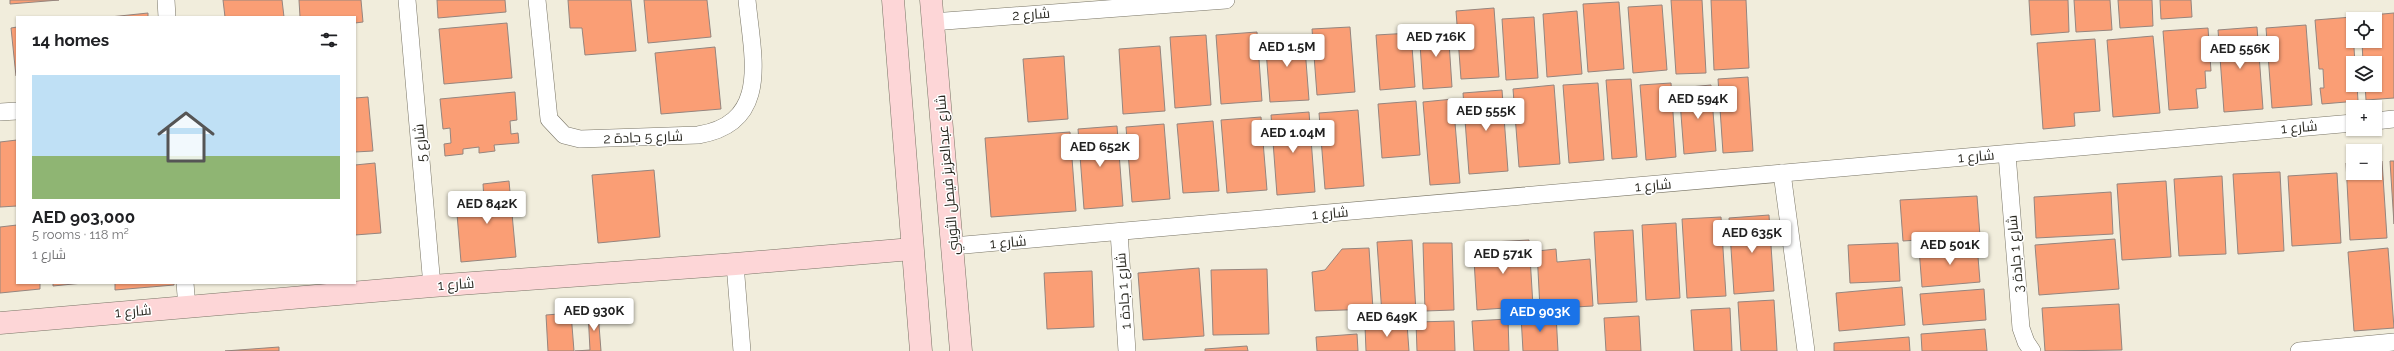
<!DOCTYPE html>
<html lang="en">
<head>
<meta charset="utf-8">
<style>
	:root { --surface:#fff; --page:#f6f6f6; --text:#202124; --muted:#757577; --line:#e0e0e0; --accent:#1a73e8 }
	body { margin:0; font-family:Raleway,Cairo,sans-serif; background:var(--page); color:var(--text); height:100vh; display:flex; flex-direction:column; font-size:15px; white-space:nowrap }
	* { box-sizing:border-box; margin:0 }
	p { font-size:13px; color:var(--muted) }
	.icon { flex:none; width:22px; height:22px; fill:none; stroke:currentColor; stroke-width:2; stroke-linecap:round; stroke-linejoin:round }
	.map { position:relative; flex:1; overflow:hidden }
	.side { position:absolute; left:16px; top:16px; width:340px; height:268px; display:flex; flex-direction:column; background:var(--surface); border-radius:0px; box-shadow:0 1px 3px #0004 }
	.side>* { flex:none }
	.fabs { position:absolute; left:2346px; top:12px; display:grid; gap:8px }
	.fabs a { display:grid; place-items:center; width:36px; height:36px; border-radius:0px; background:var(--surface); box-shadow:0 1px 3px #0004; font-size:20px }
	.price { position:absolute; translate:-50% -34px; padding:0 9px; border-radius:4px; background:#fff; color:#222; font-size:13px; line-height:26px; filter:drop-shadow(0 1px 2px #0008) }
	.price::after { content:''; position:absolute; left:50%; top:24px; width:12px; height:9px; margin-left:-6px; background:inherit; clip-path:polygon(0 0,100% 0,50% 100%) }
	.price.on { background:var(--accent); color:#fff }
	ul { padding:0; list-style:none }
	li { display:grid; align-content:center; gap:8px; height:212px; padding:0 16px }
	li+li { border-top:1px solid var(--line) }
	li span { display:grid; place-items:center; height:124px; border-radius:0px; color:#555 }
	li>.icon { margin-inline-start:auto }
	span .icon { width:72px; height:72px; fill:#fffc; stroke-width:1 }
	li b { font-size:17px }
	h2 { display:flex; justify-content:space-between; align-items:center; height:48px; padding:0 16px; font-size:17px }
	.map>svg:first-child { display:block }
	.building { fill:#fa9e75; stroke:#95857e }
	.lines { fill:none; stroke-linecap:round; stroke-linejoin:round }
	.street-casing { stroke:#797566; stroke-width:18 }
	.secondary-casing { stroke:#797566; stroke-width:23 }
	.street { stroke:#fff; stroke-width:17 }
	.secondary { stroke:#fdd6d7; stroke-width:22 }
	.labels { text-anchor:middle; dominant-baseline:central; stroke-width:3; stroke-linejoin:round; paint-order:stroke }
	.street-label { font-size:14px; fill:#292821; stroke:#fff }
</style>
</head>
<body>
<div class="map">
<svg width="2394" height="351" viewBox="0 0 2394 351">
	<rect width="100%" height="100%" fill="#f1eddc"/>
	<g class="building">
		<path d="M10,0h49l-49,4z"/>
		<path d="M223,0h59l2,17h-59z"/>
		<path d="M299,0h62l2,22 -8,1v-6h-55z"/>
		<path d="M437,0h68l1,12 -68,6z"/>
		<path d="M568,0h63l5,51 -51,4 -3,-27h-12z"/>
		<path d="M644,0h63l4,37 -63,6z"/>
		<path d="M1671,0h31l4,73 -30,1z"/>
		<path d="M1711,0h35l3,68 -35,2z"/>
		<path d="M2029,0h39l1,32 -38,3z"/>
		<path d="M2074,0h36l2,30 -36,2z"/>
		<path d="M2118,0h34l1,26 -33,2z"/>
		<path d="M2160,0h31l1,17 -31,2z"/>
		<path d="M1619,2l5,67 -36,3 -5,-68z"/>
		<path d="M1662,5l5,65 -34,3 -5,-66z"/>
		<path d="M1494,8l5,69 -38,2 -5,-68z"/>
		<path d="M1577,11l5,63 -35,3 -4,-63z"/>
		<path d="M148,13v4h-38z"/>
		<path d="M2394,13v85l-28,2 -1,-15h10v-22h-12l-1,-22h13v-22h-15v-3z"/>
		<path d="M1534,17l4,61 -32,2 -4,-61z"/>
		<path d="M2352,17l3,46h-2v22h4l1,16 -36,3 -2,-16h4l-1,-19h-4l-4,-49z"/>
		<path d="M507,23l5,55 -68,6 -5,-55z"/>
		<path d="M2306,25l6,80 -40,3 -6,-80z"/>
		<path d="M17,27v49h-1l-5,-48z"/>
		<path d="M1350,27l5,65 -38,3 -5,-66z"/>
		<path d="M1448,27l4,60 -29,2 -4,-60z"/>
		<path d="M2257,27l6,82 -39,3 -6,-82z"/>
		<path d="M2208,28l3,43h-6l1,17 -10,1 2,19 -29,2 -6,-79z"/>
		<path d="M1257,32l5,69 -41,3 -5,-69z"/>
		<path d="M1411,33l4,54 -35,3 -4,-55z"/>
		<path d="M1206,35l5,70 -36,3 -5,-71z"/>
		<path d="M1304,35l5,65 -39,2 -5,-65z"/>
		<path d="M2153,36l7,77 -47,4 -6,-77z"/>
		<path d="M2095,39l5,72 -26,2 1,13 -32,3 -6,-86z"/>
		<path d="M1160,46l5,65 -42,3 -4,-65z"/>
		<path d="M715,47l6,62 -60,5 -6,-61z"/>
		<path d="M1064,56l4,63 -40,3 -5,-63z"/>
		<path d="M1748,77l5,74 -30,2 -5,-74z"/>
		<path d="M1631,79l6,78 -25,2 -6,-79z"/>
		<path d="M1598,83l6,77 -35,3 -6,-78z"/>
		<path d="M1671,83l5,74 -30,3 -6,-75z"/>
		<path d="M1554,85l6,79 -41,3 -6,-78z"/>
		<path d="M1711,85l5,66 -32,3 -5,-66z"/>
		<path d="M1502,90l6,81 -39,3 -6,-81z"/>
		<path d="M515,92l2,28 -7,1 1,13 7,-1 1,10 -25,2 1,6 -16,2v-6l-16,2v5l-18,2 -1,-12 7,-1 -1,-15 -7,1 -3,-30z"/>
		<path d="M368,97l5,54 -18,1v-54z"/>
		<path d="M1453,99l7,84 -30,2 -7,-83z"/>
		<path d="M1416,101l4,54 -38,3 -4,-54z"/>
		<path d="M1358,110l6,76 -39,3 -6,-76z"/>
		<path d="M1309,112l6,80 -38,3 -6,-80z"/>
		<path d="M1261,117l6,73 -40,3 -6,-73z"/>
		<path d="M1213,121l6,70 -36,2 -6,-69z"/>
		<path d="M1164,124l6,75 -38,3 -6,-75z"/>
		<path d="M1117,126l6,80 -39,3 -6,-80z"/>
		<path d="M1070,132l6,79 -85,6 -6,-79z"/>
		<path d="M17,140v66l-17,1v-65z"/>
		<path d="M2382,161l5,77 -37,2 -4,-77h7v10h22v-11z"/>
		<path d="M2390,161h4v63z"/>
		<path d="M375,163l6,70 -26,2v-70z"/>
		<path d="M654,170l6,67 -62,6 -6,-68z"/>
		<path d="M2280,172l4,79 -46,3 -5,-80z"/>
		<path d="M2337,173l4,70 -49,3 -4,-70z"/>
		<path d="M2222,176l4,78 -47,2 -5,-77z"/>
		<path d="M509,181l7,76 -55,5 -5,-60 28,-3 -1,-15z"/>
		<path d="M2166,181l5,76 -49,3 -5,-76z"/>
		<path d="M2111,192l2,42 -77,4 -2,-41z"/>
		<path d="M1977,196l3,40 -77,5 -3,-41z"/>
		<path d="M1769,215l5,76 -40,3 -5,-76z"/>
		<path d="M1721,217l5,79 -39,2 -5,-79z"/>
		<path d="M1676,223l4,75 -34,2 -4,-75z"/>
		<path d="M17,225v58h23v6l-40,4v-66z"/>
		<path d="M1633,230l4,72 -39,2 -4,-72z"/>
		<path d="M2115,239l4,50 -80,6 -4,-50z"/>
		<path d="M1412,240l4,73 -34,2 -5,-73z"/>
		<path d="M1529,240l4,66 -56,4 -4,-67z"/>
		<path d="M1423,243h29l2,67 -29,1z"/>
		<path d="M1898,243l2,38 -50,2 -2,-38z"/>
		<path d="M1977,244l3,38 -58,5 -3,-38z"/>
		<path d="M1369,248l4,61 -58,2 -3,-39 13,-2 17,-21z"/>
		<path d="M2388,248l6,80 -40,3 -6,-79z"/>
		<path d="M1556,249l1,13 33,-3 3,47 -53,3 -3,-58z"/>
		<path d="M1199,268l5,68 -61,4 -5,-67z"/>
		<path d="M1267,269l2,65 -56,1 -2,-65z"/>
		<path d="M1092,271l2,56 -47,2 -3,-56z"/>
		<path d="M53,283h30l-30,3z"/>
		<path d="M115,283h59v2l-59,5z"/>
		<path d="M1902,287l3,38 -66,6 -3,-38z"/>
		<path d="M1984,289l2,31 -63,5 -3,-31z"/>
		<path d="M1774,300l3,51h-36l-3,-49z"/>
		<path d="M2119,304l3,46 -77,1 -3,-43z"/>
		<path d="M1730,308l2,43h-38l-3,-41z"/>
		<path d="M588,312h10l3,39h-26l15,-1z"/>
		<path d="M571,313l3,38h-26l-2,-36z"/>
		<path d="M1556,314l2,37h-35l-2,-35z"/>
		<path d="M1639,316l2,35h-35l-2,-33z"/>
		<path d="M1508,319l1,32h-35l-2,-30z"/>
		<path d="M1454,321l1,30h-38l-1,-29z"/>
		<path d="M1407,324l2,27h-43l-1,-25z"/>
		<path d="M1985,329l2,22h-65l-1,-17z"/>
		<path d="M1357,334l1,17h-41l-1,-14z"/>
		<path d="M1909,337l1,14h-76v-8z"/>
		<path d="M1247,346l1,5h-43v-2z"/>
		<path d="M279,347v4h-54z"/>
	</g>
	<g class="lines">
		<g class="street-casing">
			<g id="street">
				<path d="M166,0l1,17"/>
				<path d="M407,0l25,286"/>
				<path d="M537,0l12,119 15,16 16,4 118,-4c74,-12 54,-80 49,-135"/>
				<path d="M932,22l294,-22"/>
				<path d="M0,112l17,-1"/>
				<path d="M2375,121l19,-2"/>
				<path d="M2007,154l14,174 5,14 6,9"/>
				<path d="M1782,173l24,178"/>
				<path d="M1119,232l8,119"/>
				<path d="M953,246l1400,-123"/>
				<path d="M735,264l7,87"/>
				<path d="M185,283l2,24"/>
				<path d="M2299,351l95,-9"/>
			</g>
		</g>
		<g class="secondary-casing">
			<g id="secondary">
				<path d="M893,0l28,351"/>
				<path d="M931,0l30,351"/>
				<path d="M0,323l432,-37 303,-22 177,-15"/>
			</g>
		</g>
		<use href="#street" class="street"/>
		<use href="#secondary" class="secondary"/>
	</g>
	<g class="labels">
		<g class="street-label">
			<text transform="translate(1031 14) rotate(-4)">شارع 2</text>
			<text transform="translate(2299 127) rotate(-5)">شارع 1</text>
			<text transform="translate(643 137) rotate(-2)">شارع 5 جادة 2</text>
			<text transform="translate(420 143) rotate(-95)">شارع 5</text>
			<text transform="translate(1976 156) rotate(-5)">شارع 1</text>
			<text transform="translate(947 175) rotate(-95)">شارع عبدالعزيز فيصل الثويني</text>
			<text transform="translate(1653 185) rotate(-5)">شارع 1</text>
			<text transform="translate(1330 213) rotate(-5)">شارع 1</text>
			<text transform="translate(1008 242) rotate(-5)">شارع 1</text>
			<text transform="translate(2015 254) rotate(-95)">شارع 1 جادة 3</text>
			<text transform="translate(456 284) rotate(-4)">شارع 1</text>
			<text transform="translate(1123 291) rotate(-94)">شارع 1 جادة 1</text>
			<text transform="translate(133 311) rotate(-5)">شارع 1</text>
		</g>
	</g>
</svg>
<div class="fabs">
<a><svg class="icon" aria-label="locate" viewBox="0 0 24 24"><circle cx="12" cy="12" r="6"/><path d="M12 2v4M12 18v4M2 12h4M18 12h4"/></svg></a>
<a><svg class="icon" aria-label="layers" viewBox="0 0 24 24"><path d="M12 4l9 5-9 5-9-5zM3 14l9 5 9-5"/></svg></a>
<a>+</a>
<a>−</a>
</div>
<b class="price" style="left:1436px;top:58px">AED 716K</b>
<b class="price" style="left:1287px;top:68px">AED 1.5M</b>
<b class="price" style="left:2240px;top:70px">AED 556K</b>
<b class="price" style="left:1698px;top:120px">AED 594K</b>
<b class="price" style="left:1486px;top:132px">AED 555K</b>
<b class="price" style="left:1293px;top:154px">AED 1.04M</b>
<b class="price" style="left:1100px;top:168px">AED 652K</b>
<b class="price" style="left:487px;top:225px">AED 842K</b>
<b class="price" style="left:1752px;top:254px">AED 635K</b>
<b class="price" style="left:1950px;top:266px">AED 501K</b>
<b class="price" style="left:1503px;top:275px">AED 571K</b>
<b class="price" style="left:594px;top:332px">AED 930K</b>
<b class="price on" style="left:1540px;top:333px">AED 903K</b>
<b class="price" style="left:1387px;top:338px">AED 649K</b>
<section class="side">
<h2>14 homes<svg class="icon" aria-label="filters" viewBox="0 0 24 24"><path d="M4 7h16M4 17h16"/><circle cx="9" cy="7" r="2"/><circle cx="15" cy="17" r="2"/></svg></h2>
<ul>
<li><span style="background:linear-gradient(#bfe0f5 65%,#8fb573 0)"><svg class="icon" aria-label="home" viewBox="0 0 24 24"><path d="M3 11l9-7 9 7M6 9v11h12V9"/></svg></span><div><b>AED 903,000</b><p>5 rooms · 118 m²</p><p>شارع 1</p></div></li>
</ul>
</section>
</div>
</body>
</html>
